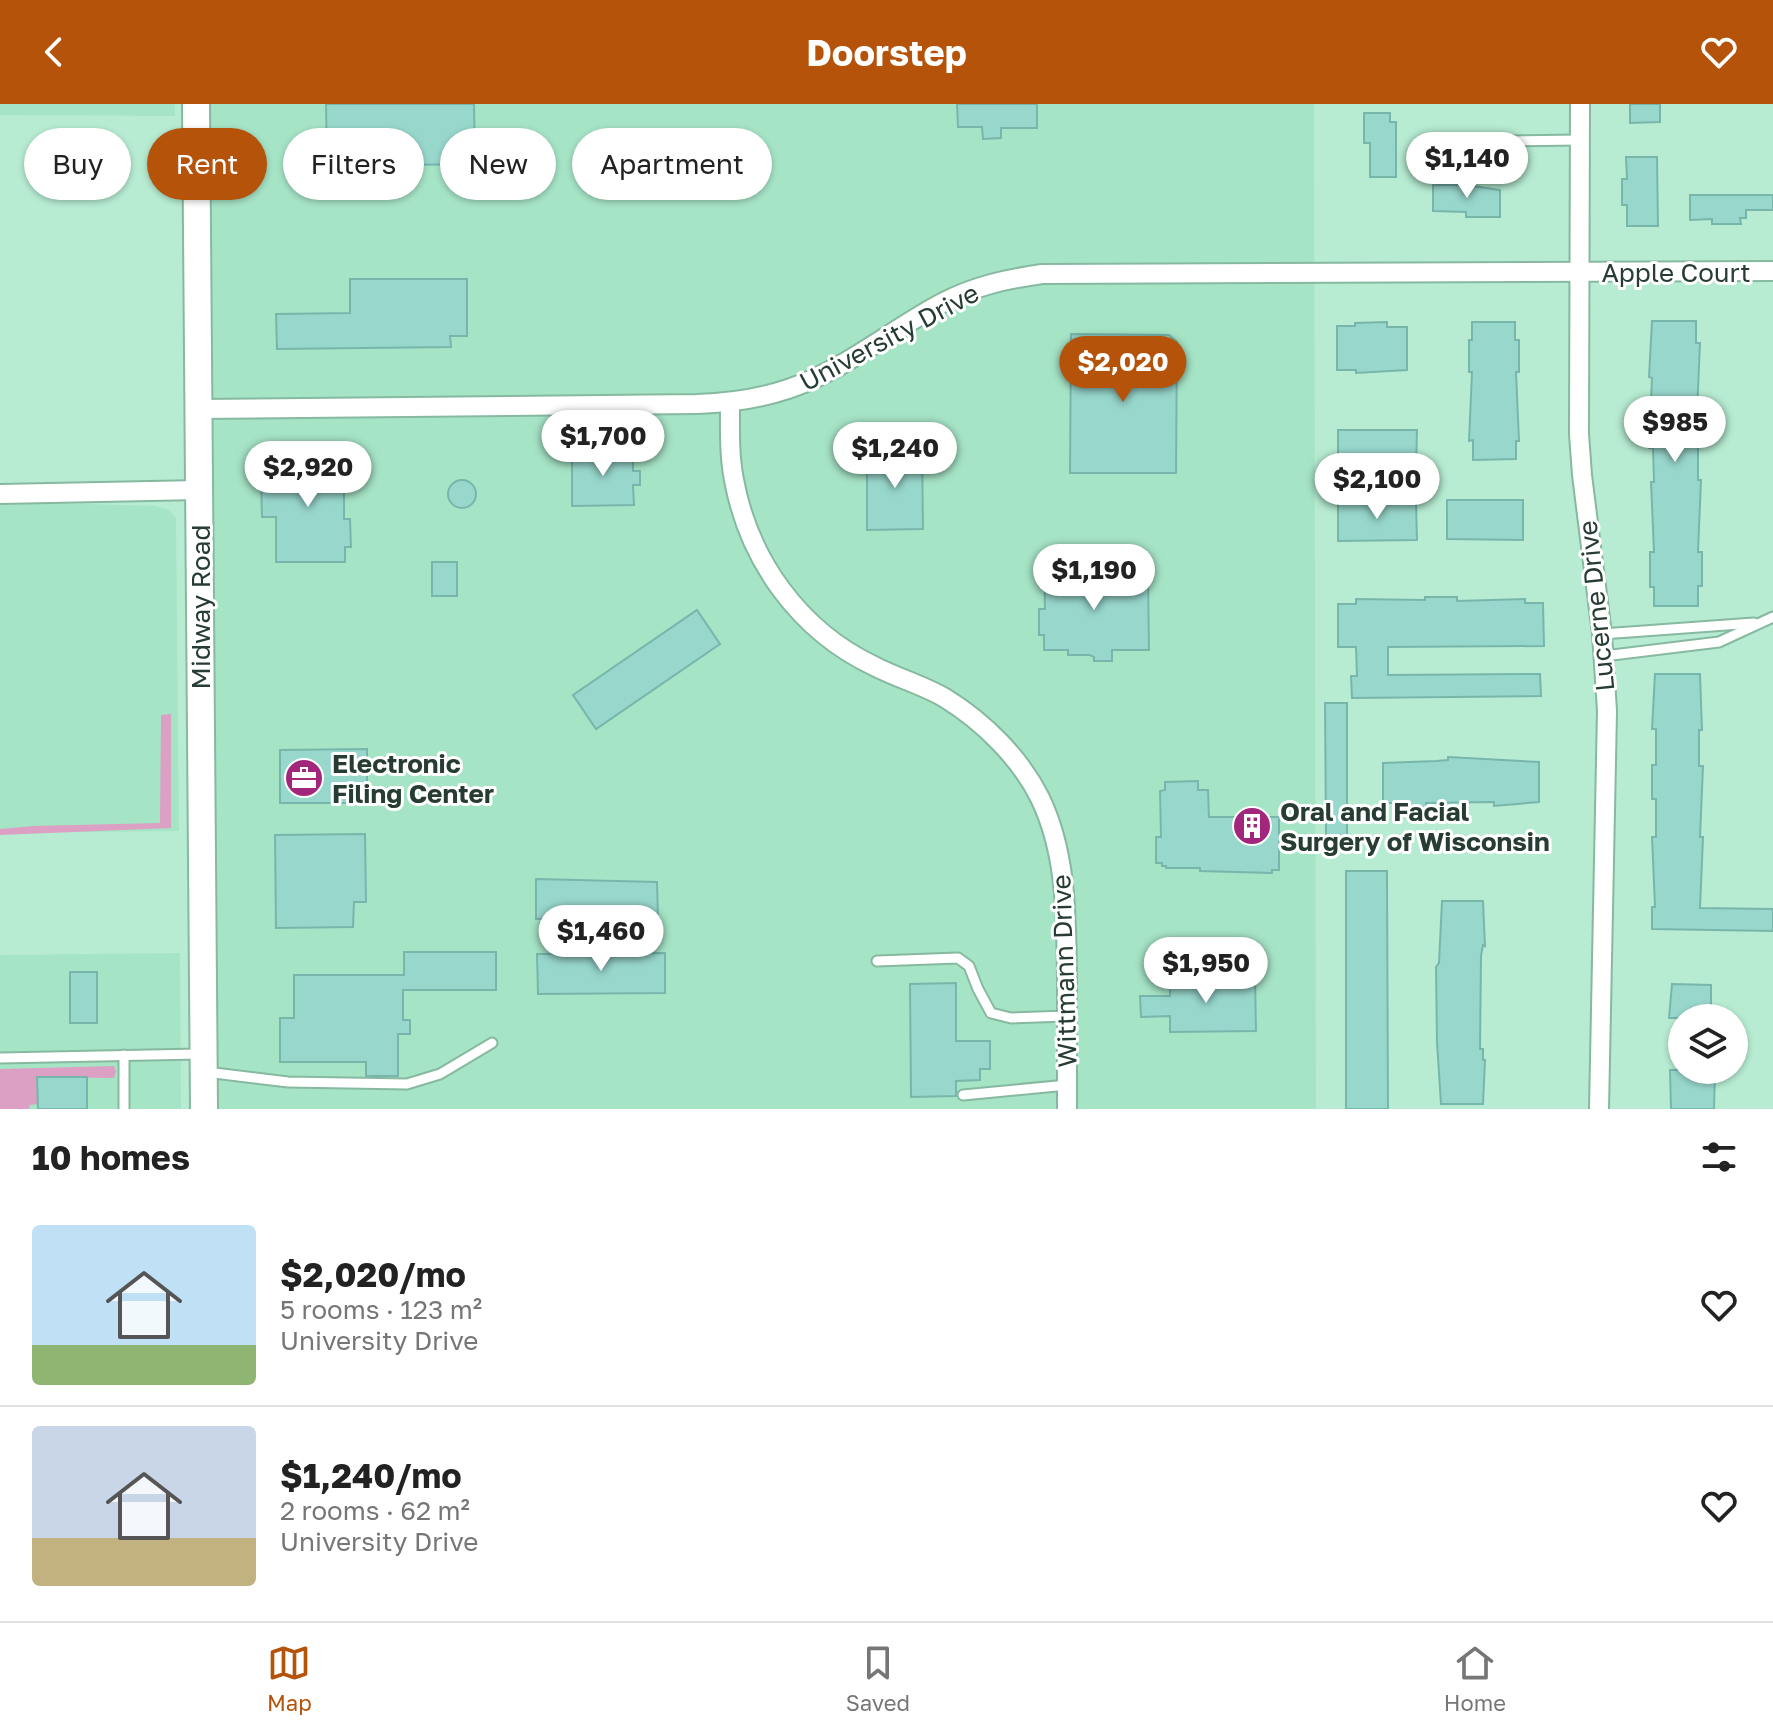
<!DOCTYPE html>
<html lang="en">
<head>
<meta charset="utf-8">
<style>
	:root { --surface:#fff; --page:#f2f2f2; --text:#222; --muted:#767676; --line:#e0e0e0; --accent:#b45309 }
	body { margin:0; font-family:"Golos Text",sans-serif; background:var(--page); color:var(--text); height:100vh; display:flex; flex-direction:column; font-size:30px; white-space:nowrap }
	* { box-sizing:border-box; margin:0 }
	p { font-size:26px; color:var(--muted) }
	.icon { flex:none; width:44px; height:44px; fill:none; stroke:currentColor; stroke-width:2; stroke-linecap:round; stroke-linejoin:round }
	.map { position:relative; height:1005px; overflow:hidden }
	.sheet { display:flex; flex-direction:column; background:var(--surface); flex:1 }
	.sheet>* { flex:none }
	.guide { position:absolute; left:24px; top:24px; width:800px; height:72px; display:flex; gap:16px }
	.buttons { position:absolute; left:1668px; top:900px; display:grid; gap:16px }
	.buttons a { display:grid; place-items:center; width:80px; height:80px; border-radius:50%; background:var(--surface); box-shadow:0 2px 6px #0004; font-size:40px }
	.price { position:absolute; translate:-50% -68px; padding:0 18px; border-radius:28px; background:#fff; color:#222; font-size:26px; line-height:52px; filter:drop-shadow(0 2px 4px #0008) }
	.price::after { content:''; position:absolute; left:50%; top:48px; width:24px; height:18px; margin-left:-12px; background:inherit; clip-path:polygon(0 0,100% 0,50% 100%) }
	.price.selected { background:var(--accent); color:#fff }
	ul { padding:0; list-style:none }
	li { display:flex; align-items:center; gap:24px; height:200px; padding:0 32px }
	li+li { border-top:2px solid var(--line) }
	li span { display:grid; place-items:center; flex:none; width:224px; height:160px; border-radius:8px; color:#555 }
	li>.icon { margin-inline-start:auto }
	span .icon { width:96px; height:96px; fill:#fffc; stroke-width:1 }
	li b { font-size:34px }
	h2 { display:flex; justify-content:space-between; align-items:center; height:96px; padding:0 32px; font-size:34px }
	.chip { padding:0 28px; border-radius:36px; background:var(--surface); box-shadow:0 2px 6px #0004; font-size:28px; line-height:72px }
	.chip.selected { background:var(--accent); color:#fff }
	header { display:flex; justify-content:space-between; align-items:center; height:104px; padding:0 32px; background:var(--accent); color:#fff; font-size:36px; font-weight:700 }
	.dock { display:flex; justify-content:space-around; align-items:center; height:112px; border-top:2px solid var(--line); background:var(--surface); font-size:22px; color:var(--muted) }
	.dock a { display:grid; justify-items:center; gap:4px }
	.dock .selected { color:var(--accent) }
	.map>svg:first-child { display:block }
	.built { fill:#a6e4c6 }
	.green { fill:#dba0c3 }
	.building { fill:#98d7cc; stroke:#78b6ac; stroke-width:2 }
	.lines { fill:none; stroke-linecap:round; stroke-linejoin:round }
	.service-casing { stroke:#86b9a0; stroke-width:13 }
	.minor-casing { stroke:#86b9a0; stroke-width:22 }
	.secondary-casing { stroke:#86b9a0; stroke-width:30 }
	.service { stroke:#fff; stroke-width:9 }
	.minor { stroke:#fff; stroke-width:18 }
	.secondary { stroke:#fff; stroke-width:26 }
	.labels { text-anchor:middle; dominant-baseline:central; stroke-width:6; stroke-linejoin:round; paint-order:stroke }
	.street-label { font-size:26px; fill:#273c32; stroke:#fff }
	.poi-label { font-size:26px; font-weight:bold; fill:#273c32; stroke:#fff; text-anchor:start }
</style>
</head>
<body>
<header><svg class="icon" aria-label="back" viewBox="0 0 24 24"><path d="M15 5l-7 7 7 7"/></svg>Doorstep<svg class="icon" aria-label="heart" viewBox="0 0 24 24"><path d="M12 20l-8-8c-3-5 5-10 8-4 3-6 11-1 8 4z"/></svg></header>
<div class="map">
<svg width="1773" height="1005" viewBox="0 0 1773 1005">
	<rect width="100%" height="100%" fill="#b7ecd2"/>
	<g class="built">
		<path d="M0,0h175v12l-175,-1z"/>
		<path d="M196,0h1118l2,1005h-1112z"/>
		<path d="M51,399l105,3 13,4 7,8 3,313 -179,2v-328z"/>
		<path d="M180,849l1,156h-181v-154z"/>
	</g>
	<g class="green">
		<path d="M171,610v114l-171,7v-6l33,-3 127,-3 1,-108z"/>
		<path d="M114,962l2,5 -2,7 -76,-1v27l-8,1 -1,4h-29v-40z"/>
	</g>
	<g class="building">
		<path d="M326,0h148l1,60 -148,2z"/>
		<path d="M957,0h80v24h-36v10l-18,1 -1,-12h-24z"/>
		<path d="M1630,0h30v18l-30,1z"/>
		<path d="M1364,9h26v9h6v55h-26v-34h-6z"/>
		<path d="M1626,53h31l1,69h-31v-21h-5v-26h5z"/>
		<path d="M1433,81h33l34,5v27h-34v-5l-33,-1z"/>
		<path d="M1690,91h83v15h-27v8h-6l1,6h-29v-5l-22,1z"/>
		<path d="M350,175h117v57h-17l1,11 -174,2 -1,-35 74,-1z"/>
		<path d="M1652,217h44v22h4l-3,70h4v34h-3v33h3l-3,72h4v34h-4v20h-44v-19h-4v-35h4l-3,-70h3l-1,-34h-4l3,-70 -3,-1z"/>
		<path d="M1387,218v5h20v43l-51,3v-3h-19v-44h18v-3z"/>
		<path d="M1472,218h43v18h4v32h-3l3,69h-3v18l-43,1v-20l-4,1 3,-69h-3v-32h3z"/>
		<path d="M1071,230l98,1 8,7 -1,131h-106z"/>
		<path d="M1338,326h79l-1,41 -78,-1z"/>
		<path d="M886,345h36l1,80 -56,1v-60l4,-1v-14z"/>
		<path d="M572,347h61v20h7v14h-7l1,20 -62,1z"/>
		<path d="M344,352v63h6l1,28h-6v15h-69v-45h-14l-1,-38h16l-1,-22z"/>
		<circle cx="462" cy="390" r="14"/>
		<path d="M1447,396h76v40l-76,-1z"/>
		<path d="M1416,397l1,39 -79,1v-39z"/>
		<path d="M1044,453h21v18h83l1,75h-37v11h-18v-4l-4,-2h-22v-5h-24v-15h-5v-26h6z"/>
		<rect x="432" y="458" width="25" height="34"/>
		<path d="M1425,493h32v4l68,-2v4h18l1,43 -156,1v28l152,-1 1,22 -189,2 -1,-22h6l-1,-29h-18v-43h18v-5l69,1z"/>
		<path d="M697,506l23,34 -124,85 -23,-34z"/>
		<path d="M1655,570h45l2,56h-3v36h4l-3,71h3l-3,71 73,1v22l-121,-2v-22h3l-3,-70h4v-38h-4v-34h4v-36h-4z"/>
		<path d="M1325,599h22v134h-21z"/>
		<path d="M367,645v54h-87v-53z"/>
		<path d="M1448,653l91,5v40l-45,4v-4l-68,1v4h-26v-4h-17v-40l53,-2 12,-1z"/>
		<path d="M1198,677v9h10l1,27h70v53h-7v3l-72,-2v-3h-34v-2h-4v-3h-6v-26h5l-1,-46 5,-1v-8z"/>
		<path d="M365,730l1,68h-12l-1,25 -77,1 -1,-93z"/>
		<path d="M1346,767h41l1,238h-42z"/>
		<path d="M536,775l121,3 1,37h-122z"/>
		<path d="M1442,797h41l2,45 -2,-1 -2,11 -1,93h3v11h2l-2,44h-42l-4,-62 -1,-75 3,-4z"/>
		<path d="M404,848h92v38h-93v30h7v14h-12v42h-32v-14h-86v-44h14v-43h110z"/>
		<path d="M665,849v40l-127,1 -1,-40z"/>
		<rect x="70" y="868" width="27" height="51"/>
		<path d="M1255,874l1,53 -86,1v-16l-29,1 -1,-21h30v-17z"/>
		<path d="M956,879v58h34v28h-10v11l-24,1v15l-45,1 -1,-113z"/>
		<path d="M1672,880l39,1v33h-42z"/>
		<path d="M1670,966h45l-1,39h-43z"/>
		<path d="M37,973h50v32h-49z"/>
	</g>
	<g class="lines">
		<g class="service-casing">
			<g id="service">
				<path d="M1432,38l148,-2"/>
				<path d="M1602,530l152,-11"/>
				<path d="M1604,552l115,-14 54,-25"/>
				<path d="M877,857l81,-3 11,8 9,23 13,24 20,5 56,-2"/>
				<path d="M124,951v54"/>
				<path d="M0,954l200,-4"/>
				<path d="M206,968l82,10 119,2 33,-10 52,-31"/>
				<path d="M963,991l104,-10"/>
			</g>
		</g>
		<g class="minor-casing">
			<g id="minor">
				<path d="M1580,0l-1,330 3,41 20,159 5,77 -8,398"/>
				<path d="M730,298c0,26 -1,53 4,78 15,81 66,151 140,186 23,12 49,19 71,32 39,24 75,60 95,100 27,56 26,118 27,178 0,44 0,89 0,133"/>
				<path d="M199,305l498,-5c31,-1 61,-5 91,-15 55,-18 103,-59 154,-86 32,-17 65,-24 100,-29l731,-3"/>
				<path d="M0,390l200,-4"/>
			</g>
		</g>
		<g class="secondary-casing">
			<path id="secondary" d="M196,0l8,1005"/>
		</g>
		<use href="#service" class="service"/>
		<use href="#minor" class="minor"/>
		<use href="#secondary" class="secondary"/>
	</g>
	<defs>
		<g id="office-disc" transform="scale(2)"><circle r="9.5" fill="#a2277c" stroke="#fff"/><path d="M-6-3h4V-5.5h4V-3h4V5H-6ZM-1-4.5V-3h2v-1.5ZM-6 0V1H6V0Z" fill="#fff"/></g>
		<g id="building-disc" transform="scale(2)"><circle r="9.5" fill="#a2277c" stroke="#fff"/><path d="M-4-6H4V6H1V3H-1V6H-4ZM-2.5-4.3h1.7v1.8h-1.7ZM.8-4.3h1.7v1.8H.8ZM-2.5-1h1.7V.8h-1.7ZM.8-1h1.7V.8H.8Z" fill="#fff"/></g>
	</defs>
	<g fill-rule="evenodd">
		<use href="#office-disc" x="304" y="674"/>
		<use href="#building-disc" x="1252" y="722"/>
	</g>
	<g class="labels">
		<g class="street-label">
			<text x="1676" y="168">Apple Court</text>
			<text transform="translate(889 233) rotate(-28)">University Drive</text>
			<text transform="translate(1596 502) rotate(-96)">Lucerne Drive</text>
			<text transform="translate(200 503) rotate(-90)">Midway Road</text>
			<text transform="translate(1064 867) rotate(-92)">Wittmann Drive</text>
		</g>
		<g class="poi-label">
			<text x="332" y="659">Electronic<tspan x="332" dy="30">Filing Center</tspan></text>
			<text x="1280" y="707">Oral and Facial<tspan x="1280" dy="30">Surgery of Wisconsin</tspan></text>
		</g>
	</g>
</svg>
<div class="buttons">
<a><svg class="icon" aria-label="layers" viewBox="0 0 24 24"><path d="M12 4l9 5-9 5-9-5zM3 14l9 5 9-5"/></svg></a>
</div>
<b class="price" style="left:1467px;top:96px">$1,140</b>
<b class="price selected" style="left:1123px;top:300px">$2,020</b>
<b class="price" style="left:1675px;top:360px">$985</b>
<b class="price" style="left:603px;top:374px">$1,700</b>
<b class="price" style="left:895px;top:386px">$1,240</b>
<b class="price" style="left:308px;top:405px">$2,920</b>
<b class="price" style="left:1377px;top:417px">$2,100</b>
<b class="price" style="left:1094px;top:508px">$1,190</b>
<b class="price" style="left:601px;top:869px">$1,460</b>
<b class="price" style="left:1206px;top:901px">$1,950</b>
<div class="guide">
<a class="chip">Buy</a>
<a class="chip selected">Rent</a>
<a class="chip">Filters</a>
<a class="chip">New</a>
<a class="chip">Apartment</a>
</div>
</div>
<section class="sheet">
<h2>10 homes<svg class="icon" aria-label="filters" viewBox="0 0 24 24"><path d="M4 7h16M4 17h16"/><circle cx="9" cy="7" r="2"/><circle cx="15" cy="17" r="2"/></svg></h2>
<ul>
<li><span style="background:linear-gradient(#bfe0f5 75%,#8fb573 0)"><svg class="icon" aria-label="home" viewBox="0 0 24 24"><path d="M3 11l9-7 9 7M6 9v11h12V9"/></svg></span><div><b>$2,020/mo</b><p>5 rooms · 123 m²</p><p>University Drive</p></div><svg class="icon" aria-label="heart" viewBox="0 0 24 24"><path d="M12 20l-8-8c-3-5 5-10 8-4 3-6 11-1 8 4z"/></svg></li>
<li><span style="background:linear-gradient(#c9d6e8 70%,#c2b280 0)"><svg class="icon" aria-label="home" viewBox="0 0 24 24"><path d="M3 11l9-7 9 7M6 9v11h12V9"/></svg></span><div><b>$1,240/mo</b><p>2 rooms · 62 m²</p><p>University Drive</p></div><svg class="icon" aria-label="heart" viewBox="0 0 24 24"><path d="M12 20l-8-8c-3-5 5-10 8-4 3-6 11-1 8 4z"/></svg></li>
</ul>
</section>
<nav class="dock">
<a class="selected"><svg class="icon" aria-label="map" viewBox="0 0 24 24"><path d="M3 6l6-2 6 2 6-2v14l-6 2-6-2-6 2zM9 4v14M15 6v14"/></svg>Map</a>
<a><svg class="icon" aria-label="saved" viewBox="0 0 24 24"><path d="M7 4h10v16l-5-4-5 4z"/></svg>Saved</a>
<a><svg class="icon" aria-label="home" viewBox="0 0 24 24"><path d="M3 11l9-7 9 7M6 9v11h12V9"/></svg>Home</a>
</nav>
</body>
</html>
